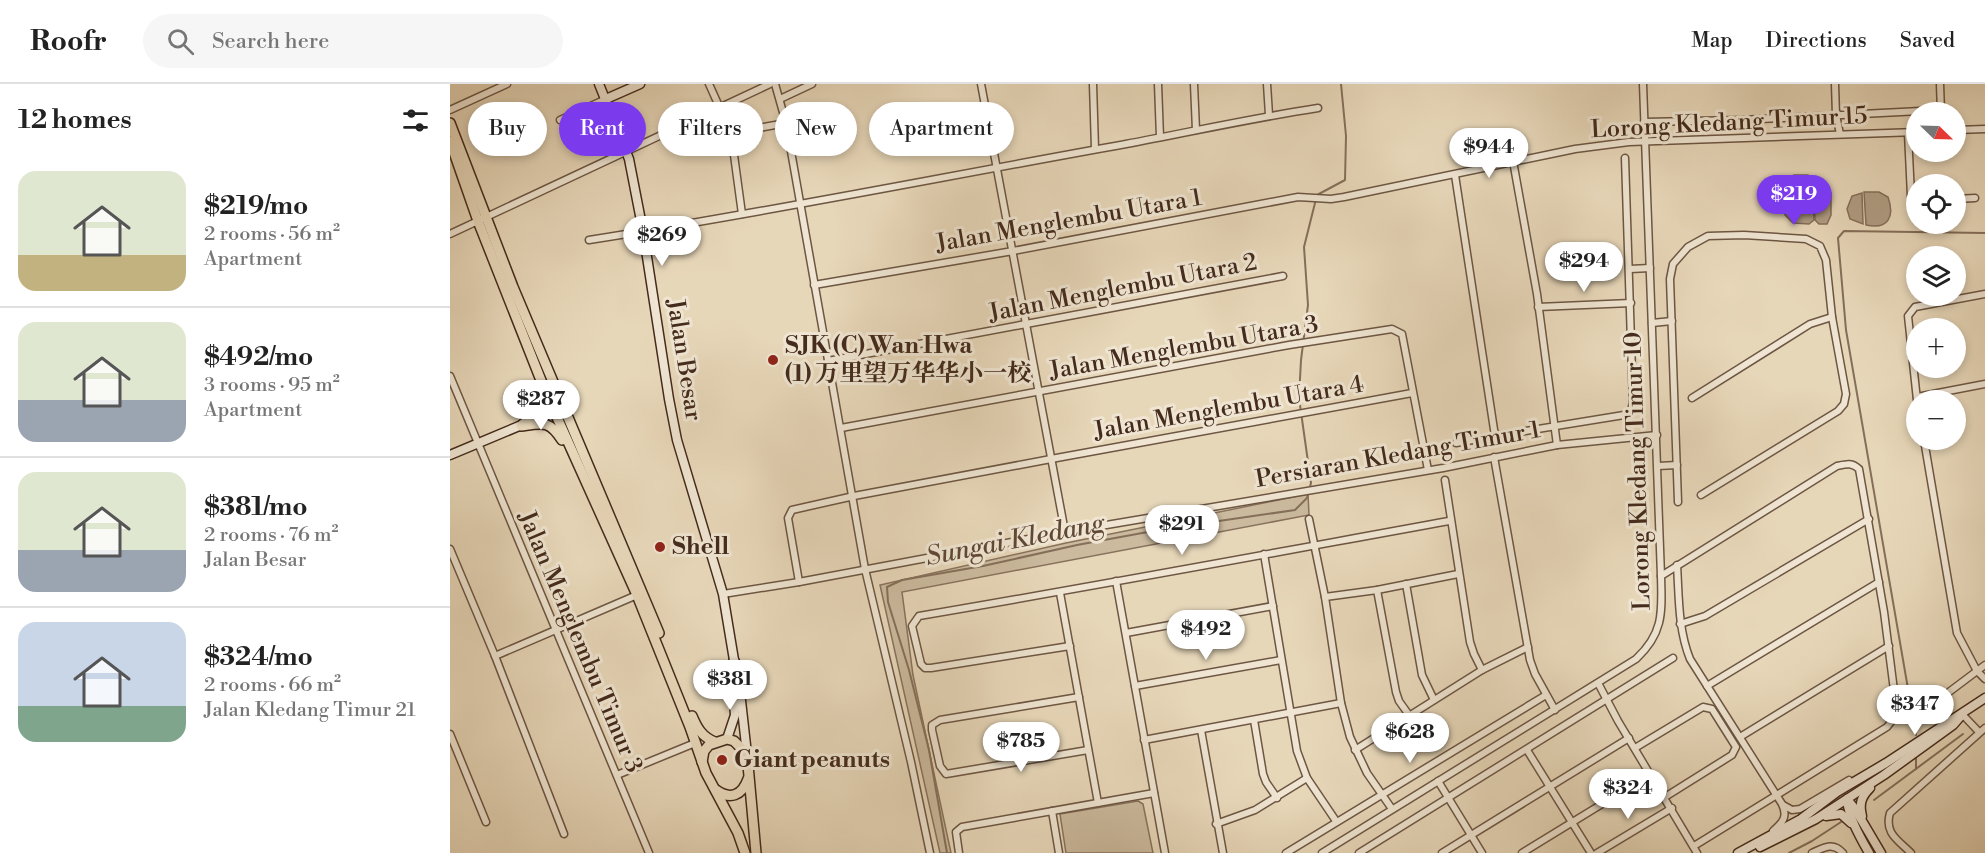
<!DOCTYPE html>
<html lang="en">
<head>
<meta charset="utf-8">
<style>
	:root { --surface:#fff; --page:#f6f6f6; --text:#222; --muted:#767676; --line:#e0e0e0; --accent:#7c3aed }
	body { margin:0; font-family:"Libre Bodoni","Noto Serif SC",serif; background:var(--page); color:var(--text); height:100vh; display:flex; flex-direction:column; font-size:22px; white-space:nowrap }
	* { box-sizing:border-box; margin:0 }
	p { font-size:20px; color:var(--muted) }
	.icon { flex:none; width:33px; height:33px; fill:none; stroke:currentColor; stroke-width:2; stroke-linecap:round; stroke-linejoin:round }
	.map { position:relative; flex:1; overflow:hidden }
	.drawer { display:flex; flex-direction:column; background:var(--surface); width:450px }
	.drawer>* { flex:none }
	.top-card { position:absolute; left:18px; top:18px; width:570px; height:54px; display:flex; gap:12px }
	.needle { width:39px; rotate:113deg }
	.fabs { position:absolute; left:1456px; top:18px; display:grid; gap:12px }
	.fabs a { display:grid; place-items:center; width:60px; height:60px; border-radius:50%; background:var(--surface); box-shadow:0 3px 9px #0003; font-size:30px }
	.price { position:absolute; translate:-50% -51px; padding:0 14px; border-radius:21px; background:#fff; color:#222; font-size:20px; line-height:39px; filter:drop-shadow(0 2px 3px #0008) }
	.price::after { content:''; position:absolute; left:50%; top:36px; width:18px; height:14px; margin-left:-9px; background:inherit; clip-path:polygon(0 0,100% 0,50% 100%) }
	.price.current { background:var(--accent); color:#fff }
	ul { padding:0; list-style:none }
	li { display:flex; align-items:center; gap:18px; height:150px; padding:0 18px }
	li+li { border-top:2px solid var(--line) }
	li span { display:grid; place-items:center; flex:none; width:168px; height:120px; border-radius:18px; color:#555 }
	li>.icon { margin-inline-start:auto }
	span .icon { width:72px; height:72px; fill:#fffc; stroke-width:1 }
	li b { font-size:26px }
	h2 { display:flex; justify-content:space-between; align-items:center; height:72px; padding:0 18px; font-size:26px }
	.tag { padding:0 21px; border-radius:27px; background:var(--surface); box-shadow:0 3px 9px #0003; font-size:21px; line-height:54px }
	.tag.current { background:var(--accent); color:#fff }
	header { display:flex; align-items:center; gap:36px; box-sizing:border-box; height:84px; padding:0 30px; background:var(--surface); border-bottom:2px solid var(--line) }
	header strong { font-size:28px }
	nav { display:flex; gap:33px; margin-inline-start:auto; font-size:21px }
	.search { width:420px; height:54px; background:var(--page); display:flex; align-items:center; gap:15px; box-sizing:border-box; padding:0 21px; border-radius:33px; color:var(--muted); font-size:22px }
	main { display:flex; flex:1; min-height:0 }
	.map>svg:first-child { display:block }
	.green { fill:#cbba9e; stroke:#88725d; stroke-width:1.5 }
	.water { fill:#b09d84; stroke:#856f5a; stroke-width:1.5 }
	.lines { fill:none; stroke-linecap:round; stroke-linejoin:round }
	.stream { stroke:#856f5a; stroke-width:2 }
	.street-casing { stroke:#6d5643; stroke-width:9 }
	.secondary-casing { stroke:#442b1c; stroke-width:11 }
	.primary-casing { stroke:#442b1c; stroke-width:12 }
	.street { stroke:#efe5d2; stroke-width:6 }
	.secondary { stroke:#efe5d2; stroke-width:8 }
	.primary { stroke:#e7d7b9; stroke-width:9 }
	.poi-dot { fill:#8f2418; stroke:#efe5d2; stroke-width:2 }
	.labels { text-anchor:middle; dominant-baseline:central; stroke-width:6; stroke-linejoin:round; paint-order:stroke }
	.street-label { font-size:24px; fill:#442b1c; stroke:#efe5d2 }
	.poi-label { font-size:24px; font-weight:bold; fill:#442b1c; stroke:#efe5d2; text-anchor:start }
	.water-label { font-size:26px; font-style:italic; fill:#5f4836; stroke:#efe5d2 }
</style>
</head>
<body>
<header>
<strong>Roofr</strong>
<div class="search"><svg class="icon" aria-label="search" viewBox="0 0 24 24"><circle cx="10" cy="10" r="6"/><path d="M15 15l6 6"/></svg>Search here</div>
<nav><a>Map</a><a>Directions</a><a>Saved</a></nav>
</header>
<main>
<section class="drawer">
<h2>12 homes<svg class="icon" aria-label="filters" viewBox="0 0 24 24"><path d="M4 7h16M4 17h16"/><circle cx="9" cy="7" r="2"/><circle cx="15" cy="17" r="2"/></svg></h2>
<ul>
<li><span style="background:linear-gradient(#dfe7d0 70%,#c2b280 0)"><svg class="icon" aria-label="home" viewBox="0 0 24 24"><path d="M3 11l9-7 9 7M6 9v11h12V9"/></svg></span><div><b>$219/mo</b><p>2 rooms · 56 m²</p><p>Apartment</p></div></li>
<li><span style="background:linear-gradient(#dfe7d0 65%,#9aa5b1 0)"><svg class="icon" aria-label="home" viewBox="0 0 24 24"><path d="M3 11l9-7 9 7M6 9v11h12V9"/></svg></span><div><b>$492/mo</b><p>3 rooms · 95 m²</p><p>Apartment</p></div></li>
<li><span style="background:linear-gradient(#dfe7d0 65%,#9aa5b1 0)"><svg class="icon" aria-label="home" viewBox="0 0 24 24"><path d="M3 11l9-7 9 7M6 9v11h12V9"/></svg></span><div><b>$381/mo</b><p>2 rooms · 76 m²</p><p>Jalan Besar</p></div></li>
<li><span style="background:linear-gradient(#c9d6e8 70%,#7fa58c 0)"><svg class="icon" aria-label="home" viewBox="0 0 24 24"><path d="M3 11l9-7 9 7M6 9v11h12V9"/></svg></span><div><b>$324/mo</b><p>2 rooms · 66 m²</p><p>Jalan Kledang Timur 21</p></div></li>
</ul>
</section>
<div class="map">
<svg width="1535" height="769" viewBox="0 0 1535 769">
	<rect width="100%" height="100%" fill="#e7d7b9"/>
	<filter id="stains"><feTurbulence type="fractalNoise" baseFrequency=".00333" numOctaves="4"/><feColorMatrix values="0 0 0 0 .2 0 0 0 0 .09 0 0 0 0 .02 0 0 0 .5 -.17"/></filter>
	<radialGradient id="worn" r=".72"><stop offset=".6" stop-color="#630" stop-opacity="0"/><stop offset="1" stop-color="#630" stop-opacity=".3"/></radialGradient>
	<g class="green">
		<path d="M858,410l1,21 -407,77 11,83 38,178h-11l-60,-268 186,-42z"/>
		<path d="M688,717l5,3 10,49h-87l-6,-39z"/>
	</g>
	<g class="water">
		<path d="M1344,91h14l4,5 2,40 -5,4 -16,-1 -8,-8c-2,-14 -6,-33 9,-40z"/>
		<path d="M1368,103h8l5,6v22l-4,9h-8l-4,-4 -1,-28z"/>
		<path d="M1414,108h15l9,5c7,20 0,33 -22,28z"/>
		<path d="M1412,109l1,31 -13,-5 -3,-10 5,-13z"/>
	</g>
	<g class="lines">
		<g class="stream">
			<path d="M1466,651l-70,-405 -8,-92 6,-7 141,2"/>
			<path d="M1466,674v11"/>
			<path d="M1424,716l89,-66"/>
			<path d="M497,769l-18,-103 -20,-80 -21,-68 -1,-15 15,-7 81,-14 94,-21 87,-16 131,-19 12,-12 4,-15 -12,-85 2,-38 7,-55 -4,-58 13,-52 28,-15 1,-44 -5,-52"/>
			<path d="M1339,769l23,-12 29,-19"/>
		</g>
		<g class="street-casing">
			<g id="street">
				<path d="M259,0l22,49 11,81"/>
				<path d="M325,0l11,39 79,446 46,193 19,91"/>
				<path d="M531,0l84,448"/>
				<path d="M643,0l2,65"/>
				<path d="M708,0l2,53"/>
				<path d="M744,0l2,46"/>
				<path d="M817,0l2,31"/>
				<path d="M1385,0l1,31 4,19"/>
				<path d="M1490,0l1,28"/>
				<path d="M330,15l32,-15"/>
				<path d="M0,26l57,-26"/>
				<path d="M110,36l46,-21"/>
				<path d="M1194,38l98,-2 198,-10"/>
				<path d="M1506,46l29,-1"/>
				<path d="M281,49l55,-10"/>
				<path d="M1458,49l3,63 6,4"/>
				<path d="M1063,77l24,133 20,151"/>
				<path d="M1005,91l40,261 129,-21 7,-5 2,-7 -8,-245"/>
				<path d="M1506,115l19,-1"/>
				<path d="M0,150l320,-150"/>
				<path d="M139,156c180,-28 358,-64 537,-96 64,-12 127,-26 192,-36"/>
				<path d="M1180,185l20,-1"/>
				<path d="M364,201l199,-34 285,-54 33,2 13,-2 231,-48 54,-7 288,-10"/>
				<path d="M1088,223l93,-4"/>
				<path d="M1202,239l20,-2"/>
				<path d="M378,277l455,-85"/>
				<path d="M0,292l199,477"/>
				<path d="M1467,313l68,-13"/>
				<path d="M1242,314l118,-74 22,-7"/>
				<path d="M1467,316l-9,-84 7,-9 70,-13"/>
				<path d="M391,344l448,-83 103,-16 10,5 26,136"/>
				<path d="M1474,356l33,193 20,38 8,8"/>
				<path d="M1006,359l39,-7"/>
				<path d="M1044,373l36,203 5,14 20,36"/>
				<path d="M1208,382l19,-1"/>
				<path d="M995,396l25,162 4,12 8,16"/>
				<path d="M1228,418l-8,-223 3,-15 15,-17 20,-11 36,-1 62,4 14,7 6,14 6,57 14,77 -2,10 -6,7 -137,84"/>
				<path d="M859,435l16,78 16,106 9,34 17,36 25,36"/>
				<path d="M0,465l45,107 69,178"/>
				<path d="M814,470l33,197 10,27 29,43"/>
				<path d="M1227,481c2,32 1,64 13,94l92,145c6,13 1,18 -9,27"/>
				<path d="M1211,492l176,-110c9,-2 15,-4 22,3l25,143 12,94 -2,12 -7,9 -193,119"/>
				<path d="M666,497l49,272"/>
				<path d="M349,498l-11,-64 4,-8 62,-14 197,-37 361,-66"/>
				<path d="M956,500l16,91 12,25"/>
				<path d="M927,506l19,102 3,9 10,14"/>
				<path d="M610,509l38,210"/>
				<path d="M273,510l76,-12 266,-50 378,-64 114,-23 100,-10"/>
				<path d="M875,513l52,-7 81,-16"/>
				<path d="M1230,540l25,-8 164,-97"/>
				<path d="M676,549l147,-27"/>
				<path d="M620,562l-139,22h-6l-4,-4 -9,-38 7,-10c177,-30 354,-63 530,-95"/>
				<path d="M45,572l142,-61"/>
				<path d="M1148,599l20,38 79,132"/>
				<path d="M685,602l146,-26"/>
				<path d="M1257,602l172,-104"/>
				<path d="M1499,608l36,-27"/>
				<path d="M629,613l-139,23 -8,5v5l8,36 6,8 142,-24"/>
				<path d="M1512,630l17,18"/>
				<path d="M804,636l9,54 3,8 11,16"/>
				<path d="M751,646l22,123"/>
				<path d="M0,650l36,88"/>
				<path d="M1290,653l149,-91"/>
				<path d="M694,656l197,-37"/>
				<path d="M1185,664l68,-41 9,2 24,38 -4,8 -67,42"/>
				<path d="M905,666l127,-80 46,-23"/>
				<path d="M1077,666l64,103"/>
				<path d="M167,691l78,-32"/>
				<path d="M988,697l44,72"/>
				<path d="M1333,721l9,5 8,-1 49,-29"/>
				<path d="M602,727l7,42"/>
				<path d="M766,740l39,-14 52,-32"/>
				<path d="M509,769l-3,-21 6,-5 192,-34"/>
				<path d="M836,769l260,-158"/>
				<path d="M872,769l314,-194c28,-26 26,-47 25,-83l-18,-492"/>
				<path d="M909,769l314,-195"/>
				<path d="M992,769l187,-115"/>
				<path d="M1072,769l129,-79"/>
				<path d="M1147,769l75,-45"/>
				<path d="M1362,769c13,-6 21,-11 31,0"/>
				<path d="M1461,769c-13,-13 -27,-20 -21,-40l95,-85"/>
			</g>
		</g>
		<g class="secondary-casing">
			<g id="secondary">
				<path d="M149,0l30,75 14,72 26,168 8,41 46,154 11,66 3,5 10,89"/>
				<path d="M156,15l34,-15"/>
				<path d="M0,371l105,-44"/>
				<path d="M277,655l8,-24 -4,-49 3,-6"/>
				<path d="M1397,715l8,10 26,44"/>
				<path d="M1397,716c2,18 13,37 22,53"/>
				<path d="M1376,732l15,-2 10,9"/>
				<path d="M1412,732c-3,-12 -1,-19 8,-28"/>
				<path d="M1310,763l56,-28 68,-44 69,-50 7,-8"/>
				<path d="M1288,769l63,-34 36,-27 49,-29 99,-65"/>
			</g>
		</g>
		<g class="primary-casing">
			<g id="primary">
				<path d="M0,39l63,164 146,346"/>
				<path d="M0,57l28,80 68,172 91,202 53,132 16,46 32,60 7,20"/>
				<path d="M73,340l20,-16 2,-4 -2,-10"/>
				<path d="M71,342c22,-3 28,-6 41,14"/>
				<path d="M242,632c5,12 10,21 23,26"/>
				<path d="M252,678l2,-11 5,-6 18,-6 7,2 13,13 9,99"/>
				<path d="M266,706c14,10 26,6 32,-11"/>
			</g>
		</g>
		<use href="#street" class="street"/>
		<use href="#secondary" class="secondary"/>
		<use href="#primary" class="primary"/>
	</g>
	<g class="poi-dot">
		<circle cx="323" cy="276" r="6"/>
		<circle cx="210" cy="463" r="6"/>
		<circle cx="272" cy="676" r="6"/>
	</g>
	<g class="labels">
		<g class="street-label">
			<text transform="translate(1279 39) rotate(-3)">Lorong Kledang Timur 15</text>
			<text transform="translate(619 137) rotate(-10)">Jalan Menglembu Utara 1</text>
			<text transform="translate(673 204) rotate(-11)">Jalan Menglembu Utara 2</text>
			<text transform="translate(734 264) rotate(-10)">Jalan Menglembu Utara 3</text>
			<text transform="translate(234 276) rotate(81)">Jalan Besar</text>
			<text transform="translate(779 324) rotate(-10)">Jalan Menglembu Utara 4</text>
			<text transform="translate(948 371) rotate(-10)">Persiaran Kledang Timur 1</text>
			<text transform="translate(1188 387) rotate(-92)">Lorong Kledang Timur 10</text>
			<text transform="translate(130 558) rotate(67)">Jalan Menglembu Timur 3</text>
		</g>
		<g class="poi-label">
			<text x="335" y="262">SJK (C) Wan Hwa<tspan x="335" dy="28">(1) 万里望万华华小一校</tspan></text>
			<text x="222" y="463">Shell</text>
			<text x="284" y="676">Giant peanuts</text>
		</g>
		<g class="water-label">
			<text transform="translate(565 456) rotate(-11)">Sungai Kledang</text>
		</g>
	</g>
	<rect width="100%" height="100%" filter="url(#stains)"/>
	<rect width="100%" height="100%" fill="url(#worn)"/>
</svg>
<div class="fabs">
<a><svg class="needle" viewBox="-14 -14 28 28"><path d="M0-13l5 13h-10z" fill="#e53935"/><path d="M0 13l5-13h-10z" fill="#767676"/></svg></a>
<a><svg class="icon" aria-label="locate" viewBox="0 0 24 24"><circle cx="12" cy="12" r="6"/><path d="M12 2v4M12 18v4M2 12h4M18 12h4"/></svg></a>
<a><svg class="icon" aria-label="layers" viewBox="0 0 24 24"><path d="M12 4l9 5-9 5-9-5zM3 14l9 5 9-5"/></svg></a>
<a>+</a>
<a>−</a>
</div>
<b class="price" style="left:1039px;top:95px">$944</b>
<b class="price current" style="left:1344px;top:142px">$219</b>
<b class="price" style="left:212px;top:183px">$269</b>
<b class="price" style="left:1134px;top:209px">$294</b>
<b class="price" style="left:91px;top:347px">$287</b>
<b class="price" style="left:732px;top:472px">$291</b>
<b class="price" style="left:756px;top:577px">$492</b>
<b class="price" style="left:280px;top:627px">$381</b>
<b class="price" style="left:1465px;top:652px">$347</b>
<b class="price" style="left:960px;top:680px">$628</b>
<b class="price" style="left:571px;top:689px">$785</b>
<b class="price" style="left:1178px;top:736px">$324</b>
<div class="top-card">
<a class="tag">Buy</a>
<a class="tag current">Rent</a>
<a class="tag">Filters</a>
<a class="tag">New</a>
<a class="tag">Apartment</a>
</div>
</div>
</main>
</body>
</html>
